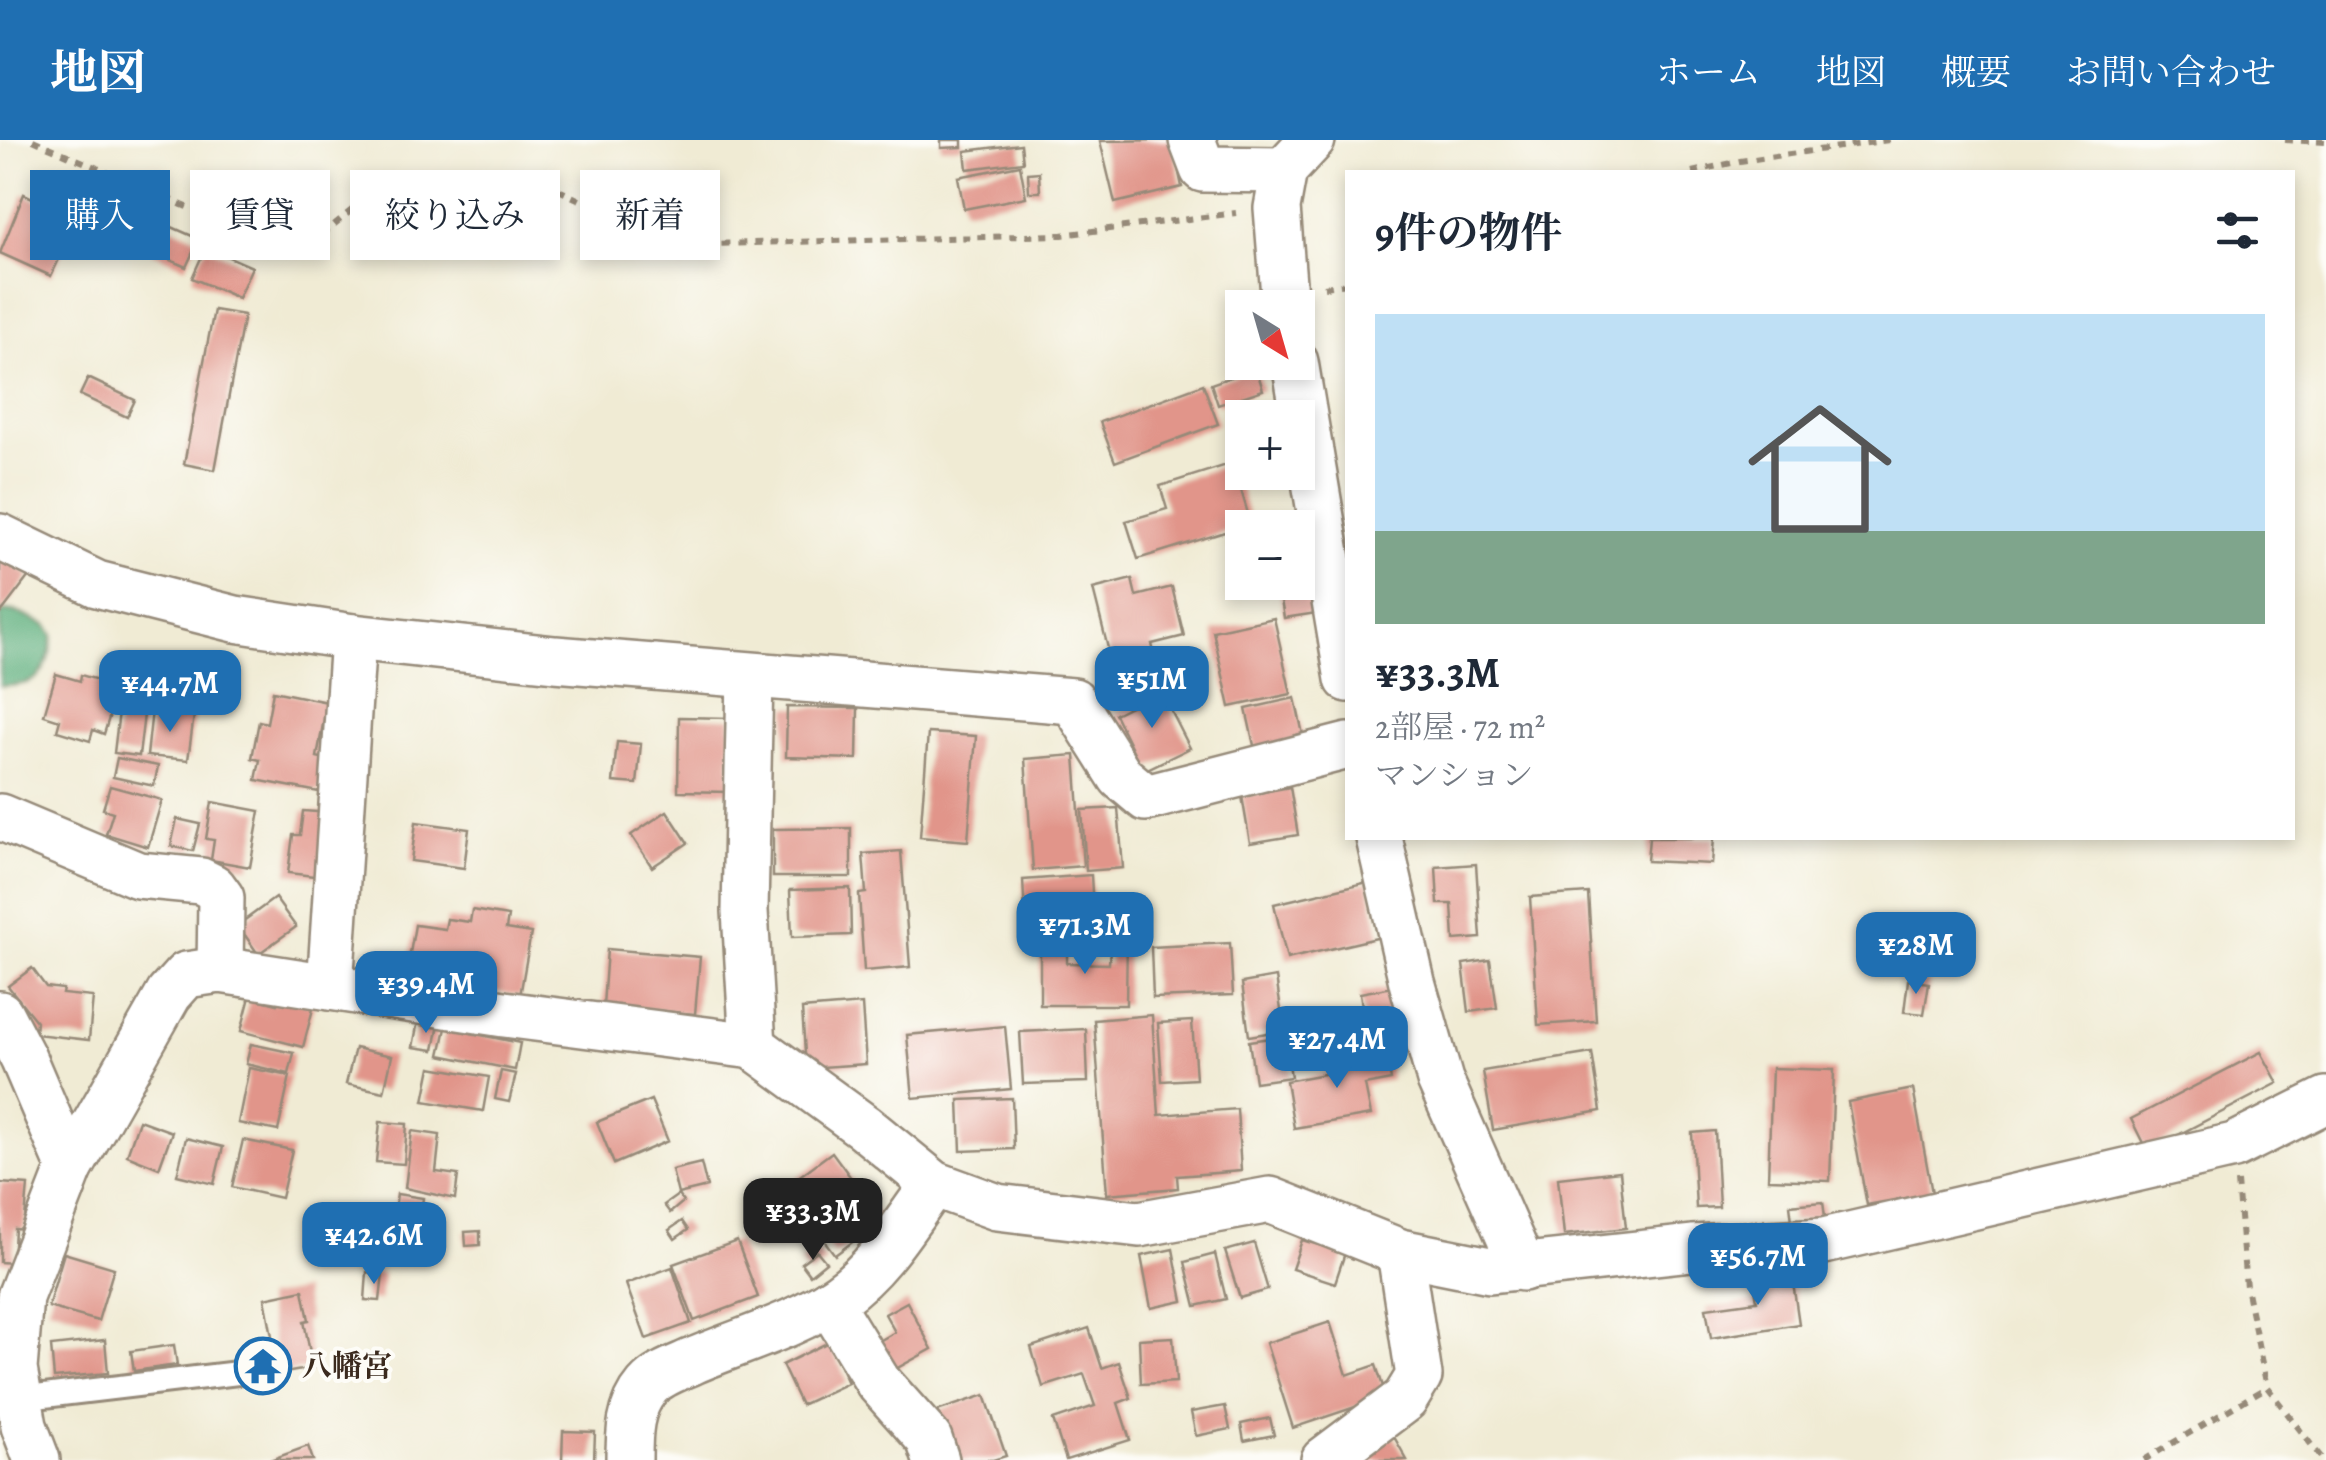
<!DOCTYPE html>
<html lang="ja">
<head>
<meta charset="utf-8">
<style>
	:root { --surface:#fff; --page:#f2f2f3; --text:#1f2937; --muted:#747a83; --line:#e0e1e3; --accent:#1f6fb2 }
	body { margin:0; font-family:Alegreya,"Noto Serif JP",serif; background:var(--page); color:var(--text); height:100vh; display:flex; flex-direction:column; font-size:38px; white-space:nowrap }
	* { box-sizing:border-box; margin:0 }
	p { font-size:32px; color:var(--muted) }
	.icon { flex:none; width:55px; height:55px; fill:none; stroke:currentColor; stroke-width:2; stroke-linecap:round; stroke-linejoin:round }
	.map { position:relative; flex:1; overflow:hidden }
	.drawer { position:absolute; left:1345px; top:30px; width:950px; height:670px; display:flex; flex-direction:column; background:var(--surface); border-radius:0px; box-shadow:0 5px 15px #0003 }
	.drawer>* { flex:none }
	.top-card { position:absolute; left:30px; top:30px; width:950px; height:90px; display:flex; gap:20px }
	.needle { width:65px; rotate:143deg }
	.buttons { position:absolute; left:1225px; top:150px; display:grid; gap:20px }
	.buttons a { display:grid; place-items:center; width:90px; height:90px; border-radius:0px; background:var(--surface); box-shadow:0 5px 15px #0003; font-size:50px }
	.price { position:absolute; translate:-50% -85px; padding:0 22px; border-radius:20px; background:var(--accent); color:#fff; font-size:32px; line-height:65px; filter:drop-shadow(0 2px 5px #0008) }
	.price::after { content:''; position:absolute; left:50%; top:60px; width:30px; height:22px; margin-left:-15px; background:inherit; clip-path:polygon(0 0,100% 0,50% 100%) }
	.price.on { background:#222; color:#fff }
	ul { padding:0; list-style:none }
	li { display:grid; align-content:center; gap:20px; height:530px; padding:0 30px }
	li+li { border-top:2px solid var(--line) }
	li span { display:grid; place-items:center; height:310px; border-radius:0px; color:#555 }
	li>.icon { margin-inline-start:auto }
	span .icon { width:180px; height:180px; fill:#fffc; stroke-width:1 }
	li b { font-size:42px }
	h2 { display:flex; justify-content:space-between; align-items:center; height:120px; padding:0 30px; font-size:42px }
	.chip { padding:0 35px; border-radius:0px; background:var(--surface); box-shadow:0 5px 15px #0003; font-size:35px; line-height:90px }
	.chip.on { background:var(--accent); color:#fff }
	header { display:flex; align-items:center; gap:60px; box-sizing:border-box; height:140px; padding:0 50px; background:var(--accent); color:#fff }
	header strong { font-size:48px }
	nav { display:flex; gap:55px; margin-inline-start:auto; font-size:35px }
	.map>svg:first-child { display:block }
	.forest { fill:#5cae7b; stroke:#4c6c4c; stroke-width:2.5 }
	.building { fill:#e1958a }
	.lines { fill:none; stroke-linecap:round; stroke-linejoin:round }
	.service-casing { stroke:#968a79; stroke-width:28 }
	.minor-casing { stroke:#968a79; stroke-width:50 }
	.path { stroke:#968a79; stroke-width:6; stroke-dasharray:8 8; stroke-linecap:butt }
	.service { stroke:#fff; stroke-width:22 }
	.minor { stroke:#fff; stroke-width:45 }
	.labels { text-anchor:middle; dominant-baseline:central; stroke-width:8; stroke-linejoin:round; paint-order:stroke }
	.poi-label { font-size:30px; font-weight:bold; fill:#3b2a1e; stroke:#fdfcf7; text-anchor:start }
</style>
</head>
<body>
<header>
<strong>地図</strong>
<nav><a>ホーム</a><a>地図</a><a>概要</a><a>お問い合わせ</a></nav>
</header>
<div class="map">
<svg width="2326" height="1320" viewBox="0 0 2326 1320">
	<rect width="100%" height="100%" fill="#fdfcf7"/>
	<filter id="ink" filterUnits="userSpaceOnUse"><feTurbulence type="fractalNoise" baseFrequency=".01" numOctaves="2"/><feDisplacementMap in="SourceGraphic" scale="20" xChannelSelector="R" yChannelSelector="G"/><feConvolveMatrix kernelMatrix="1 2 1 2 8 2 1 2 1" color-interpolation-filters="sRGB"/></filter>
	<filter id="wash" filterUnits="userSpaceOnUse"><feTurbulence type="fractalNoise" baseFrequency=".0048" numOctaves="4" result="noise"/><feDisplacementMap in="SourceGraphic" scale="40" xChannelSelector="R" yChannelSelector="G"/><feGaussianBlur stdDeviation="2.25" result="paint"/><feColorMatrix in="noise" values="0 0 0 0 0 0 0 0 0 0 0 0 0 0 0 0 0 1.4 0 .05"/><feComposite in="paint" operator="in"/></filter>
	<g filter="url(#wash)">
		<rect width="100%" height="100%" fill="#f0ebd4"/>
		<path class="forest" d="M14,471l32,14 7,10c-5,37 -13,52 -53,51v-74z"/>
		<g id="blocks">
			<g class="building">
				<path d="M941,0h21v7l-21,1z"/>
				<path d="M1172,0l10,47 -67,16 -15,-62z"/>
				<path d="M1021,4l2,18 -56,7 -2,-18z"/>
				<path d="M1020,25l6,32 -62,12 -6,-32z"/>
				<path d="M1039,32l1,20h-11l-1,-19z"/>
				<path d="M24,54l54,25 -27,57 -51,-23z"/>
				<path d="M165,84l34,15 -13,28 -34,-15z"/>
				<path d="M206,107l46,20 -14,31 -46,-20z"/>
				<path d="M214,170l30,5 -29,155 -31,-6z"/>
				<path d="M1256,228l7,22 -45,15 -7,-21z"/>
				<path d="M88,238l47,22 -8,17 -47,-22z"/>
				<path d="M1203,244l15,40 -103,38 -15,-40z"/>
				<path d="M1233,323l18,61 -113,35 -12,-38 41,-12 -7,-23z"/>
				<path d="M1308,388l15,84 -39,6 -6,-36h20v-52z"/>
				<path d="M0,415l29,21 -29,38z"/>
				<path d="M1132,439l4,17 36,-9 12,49 -32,8 6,25 -42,11 -23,-91z"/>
				<path d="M1274,478l17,76 -61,13 -17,-76z"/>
				<path d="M160,528l39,5 -4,35 -40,-5z"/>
				<path d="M56,534l24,7 1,-6 27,8 -5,15 11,3 -10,33 -11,-4 -3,11 -33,-10 3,-11 -16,-5z"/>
				<path d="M273,551l54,11 -10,55 8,2 -6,33 -63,-12 4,-20 -8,-2 7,-37 8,2z"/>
				<path d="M1161,551l29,57 -47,23 -28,-57z"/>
				<path d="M1295,558l9,41 -49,11 -9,-41z"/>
				<path d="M120,563l25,3 -6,50 -25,-3z"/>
				<path d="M787,567l71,1 -1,51 -71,-2z"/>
				<path d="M152,570l42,5 -6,45 -41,-4z"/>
				<path d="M679,577l52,1 -1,74 -52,-1z"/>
				<path d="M928,593l48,3 -8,105 -48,-4z"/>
				<path d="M617,602l24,2 -4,40 -24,-2z"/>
				<path d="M1075,615l8,111 -50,4 -8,-111z"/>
				<path d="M117,618l41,8 -4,20 -41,-9z"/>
				<path d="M110,646l52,14 -14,47 -42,-13 7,-22 -10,-3z"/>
				<path d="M1290,647l8,48 -48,8 -8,-47z"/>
				<path d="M212,662l48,9 -10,56 -39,-7 3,-20 -8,-1z"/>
				<path d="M1118,668l5,60 -37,3 -4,-61z"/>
				<path d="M303,671l27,2 -7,64 -35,-4 5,-38h7z"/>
				<path d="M667,671l21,32 -36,24 -21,-32z"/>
				<path d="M177,679l23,5 -7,27 -22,-5z"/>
				<path d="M416,682l53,7 -5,39 -53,-7z"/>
				<path d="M851,688v49h-78v-48z"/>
				<path d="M1649,698h65l-2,26 -65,-3z"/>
				<path d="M901,711l9,116 -46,4 -5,-77 7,-1 -3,-39z"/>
				<path d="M1476,724l5,74 -27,2 -2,-36h-14l-2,-37z"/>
				<path d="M1091,735l3,54 -68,5 -3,-54z"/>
				<path d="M1368,742l13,55 -94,22 -13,-55z"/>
				<path d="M850,748l1,47 -59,2 -2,-47z"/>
				<path d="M1588,753l8,128 -58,4 -8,-128z"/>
				<path d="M275,758l21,29 -38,27 -20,-29z"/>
				<path d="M472,770l36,6 -2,13 25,4 -11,63 -114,-20 9,-51 30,4 2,-10 23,3z"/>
				<path d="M1100,794h27l-1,71h-86v-55h27v13l42,1 1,-15h-11z"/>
				<path d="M1230,803l3,52 -80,3 -2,-51z"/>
				<path d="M607,809l93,8 -5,57 -92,-8z"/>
				<path d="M1490,820l7,48 -28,4 -6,-48z"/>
				<path d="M32,828l14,19 17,2 -1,5 31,3 -4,43 -54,-6 1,-13 -28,-35z"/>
				<path d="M1276,837l8,53 -35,6 -7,-53z"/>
				<path d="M1908,840l21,3 -5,31 -20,-2z"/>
				<path d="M1398,846l9,52 -39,7 -8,-52z"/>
				<path d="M280,856l34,9 -11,42 -62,-16 9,-34 27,7z"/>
				<path d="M862,864l4,60 -60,4 -4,-59z"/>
				<path d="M1152,875l7,100 78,-6 4,62 -64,5 1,12 -71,6 -13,-174z"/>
				<path d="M418,881l21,3 -5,26 -21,-3z"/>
				<path d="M1192,881l4,58 -34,2 -4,-58z"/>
				<path d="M1005,886l6,63 -98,9 -6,-63z"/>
				<path d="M446,888l74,15 -5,27 -75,-15z"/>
				<path d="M1086,889l2,53 -65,2 -3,-52z"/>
				<path d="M1285,896l6,41 -36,5 -6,-41z"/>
				<path d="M251,904l43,9 -5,21 -43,-10z"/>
				<path d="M355,908l37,8 -8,36 -38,-8z"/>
				<path d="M1386,911l5,29 -26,5 6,30 -77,13 -8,-47 60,-11 -2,-12z"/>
				<path d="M2261,912l17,31 -131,68 -16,-32z"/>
				<path d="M1592,913l9,58 -108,19 -10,-59z"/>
				<path d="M431,927l58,10 -6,34 -59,-10z"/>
				<path d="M249,928l41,8 -12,55 -40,-8z"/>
				<path d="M1772,928l62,2 -4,111 -62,-2z"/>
				<path d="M501,931l15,3 -7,28 -14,-3z"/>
				<path d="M1913,949l19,104 -65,12 -19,-103z"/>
				<path d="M1012,958l2,51 -53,2 -2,-51z"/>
				<path d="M651,960l17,41 -54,23 -17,-42z"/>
				<path d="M139,980l33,12 -13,36 -32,-13z"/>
				<path d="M380,982l27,2 -3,40 -28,-2z"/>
				<path d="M412,991l28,4 -4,37 22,3 -3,24 -50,-11z"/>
				<path d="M1715,991l4,76 -23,1 -4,-75z"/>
				<path d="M186,998l37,9 -9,37 -37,-9z"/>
				<path d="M243,1000l49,10 -11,48 -49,-11z"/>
				<path d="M832,1012l50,68 -47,35 -50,-68z"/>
				<path d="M701,1023l6,24 -29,7 -6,-24z"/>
				<path d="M1620,1031l6,57 -62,7 -6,-57z"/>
				<path d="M0,1043l28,2 -4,45 -9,-1 -2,34 -13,-1z"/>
				<path d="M397,1054l26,4 -5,34 -26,-3z"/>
				<path d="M678,1055l5,7 -13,11 -6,-8z"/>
				<path d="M1823,1062l2,15 -33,4 -2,-16z"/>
				<path d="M682,1081l6,9 -13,9 -6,-9z"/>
				<path d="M480,1091v14l-14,1 -1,-14z"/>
				<path d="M1302,1100l43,13 -10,30 -43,-14z"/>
				<path d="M737,1101l21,56 -64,24 -21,-57z"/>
				<path d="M1254,1103l14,47 -28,8 -15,-47z"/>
				<path d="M1173,1109l10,52 -32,7 -10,-52z"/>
				<path d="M817,1111l9,11 -16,13 -9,-12z"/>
				<path d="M64,1113l50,15 -16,53 -50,-14z"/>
				<path d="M1215,1114l11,45 -30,7 -11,-44z"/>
				<path d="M672,1127l19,56 -45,16 -20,-55z"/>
				<path d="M1791,1129l8,55 -88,14 -5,-30 51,-7 -4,-26z"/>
				<path d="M367,1132l16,2 -3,27 -15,-1z"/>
				<path d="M303,1150l6,30 -5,1 9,47 -34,6 -14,-76z"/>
				<path d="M907,1162l25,47 -42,23 -16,-28 21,-12 -10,-18z"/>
				<path d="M1330,1182l17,53 29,-10 13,40 -31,1 -65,22 -27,-85z"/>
				<path d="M1089,1188l13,40 17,-6 12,36 -13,5 12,37 -64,20 -13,-40 42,-14 -11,-32 -41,13 -12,-40z"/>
				<path d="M1173,1197l3,45 -35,2 -2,-45z"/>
				<path d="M105,1200l3,33 -54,5 -3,-32z"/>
				<path d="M829,1202l19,41 -47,22 -19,-40z"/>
				<path d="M174,1205l3,20 -43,6 -3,-20z"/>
				<path d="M985,1255l21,61 -13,4h-39l-17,-49z"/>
				<path d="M1225,1266l5,23 -34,7 -5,-24z"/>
				<path d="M1270,1278l4,17 -30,6 -3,-17z"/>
				<path d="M563,1291l32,1 -1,28h-32z"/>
				<path d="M1393,1295l14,25h-48z"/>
				<path d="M308,1306l5,14h-43z"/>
			</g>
		</g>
	</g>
	<g filter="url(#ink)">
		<use href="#blocks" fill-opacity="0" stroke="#968a79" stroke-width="2.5"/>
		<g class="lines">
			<g class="service-casing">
				<path id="service" d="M19,1259l219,-26"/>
			</g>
			<g class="minor-casing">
				<g id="minor">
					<path d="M1192,0l11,29 81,1"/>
					<path d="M1285,168l-8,-100 7,-38 28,-30"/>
					<path d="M1295,222l53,317"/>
					<path d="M0,397l97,47 138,35 118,18 202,22 518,42 48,76 25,21 202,-52"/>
					<path d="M750,537l-5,234 8,135"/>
					<path d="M0,677l138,58 63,6 12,6 8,11 -1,72"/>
					<path d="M1379,698l33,144 28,98 83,188"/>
					<path d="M330,847l23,-350"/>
					<path d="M0,874l23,44 47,110"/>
					<path d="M829,1162l49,80 51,57 7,21"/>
					<path d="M37,1320l-13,-34 -10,-57 6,-72 50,-129 99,-174 17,-19 34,-5 284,44 249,32 111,81 70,57 63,23 142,17 131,-24 130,52 90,18 202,-22 132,-7 410,-95 92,-46"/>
					<path d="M629,1320c0,-26 0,-52 18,-73 11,-13 31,-19 46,-26 49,-21 104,-36 147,-66 40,-28 66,-73 94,-111"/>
					<path d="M1324,1320l81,-61 14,-23 -19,-124"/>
				</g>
			</g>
			<g class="path">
				<path d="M33,0l264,115 89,-73 162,3 127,60 387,-10 174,-22"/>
				<path d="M2285,0l41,2"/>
				<path d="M1692,32l48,-11 149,-21"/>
				<path d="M1324,147l24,-3"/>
				<path d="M2237,1042l9,105 21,100 56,73"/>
				<path d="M2144,1320l123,-73"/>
			</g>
			<use href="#service" class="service"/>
			<use href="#minor" class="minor"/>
		</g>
	</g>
	<defs>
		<g id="temple-ring" transform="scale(2.875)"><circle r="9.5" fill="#fdfcf7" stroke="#1f6fb2" stroke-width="1.5"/><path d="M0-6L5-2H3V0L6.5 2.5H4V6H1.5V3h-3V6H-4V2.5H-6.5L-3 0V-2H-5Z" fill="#1f6fb2"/></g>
	</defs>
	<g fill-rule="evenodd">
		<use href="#temple-ring" x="263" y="1226"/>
	</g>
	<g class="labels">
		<g class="poi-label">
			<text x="302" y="1226">八幡宮</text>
		</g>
	</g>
</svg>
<div class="buttons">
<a><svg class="needle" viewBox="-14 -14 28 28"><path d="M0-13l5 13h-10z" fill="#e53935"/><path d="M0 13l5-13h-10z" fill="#747a83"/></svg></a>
<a>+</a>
<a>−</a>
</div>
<b class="price" style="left:1152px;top:591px">¥51M</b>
<b class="price" style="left:170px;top:595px">¥44.7M</b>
<b class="price" style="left:1085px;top:837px">¥71.3M</b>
<b class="price" style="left:1916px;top:857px">¥28M</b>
<b class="price" style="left:426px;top:896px">¥39.4M</b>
<b class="price" style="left:1337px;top:951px">¥27.4M</b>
<b class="price on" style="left:813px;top:1123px">¥33.3M</b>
<b class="price" style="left:374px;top:1147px">¥42.6M</b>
<b class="price" style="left:1758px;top:1168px">¥56.7M</b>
<div class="top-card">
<a class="chip on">購入</a>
<a class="chip">賃貸</a>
<a class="chip">絞り込み</a>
<a class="chip">新着</a>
</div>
<section class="drawer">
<h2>9件の物件<svg class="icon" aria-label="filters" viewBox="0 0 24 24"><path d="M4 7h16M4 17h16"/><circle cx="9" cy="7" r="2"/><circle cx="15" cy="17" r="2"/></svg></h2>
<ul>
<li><span style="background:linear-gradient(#bfe0f5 70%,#7fa58c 0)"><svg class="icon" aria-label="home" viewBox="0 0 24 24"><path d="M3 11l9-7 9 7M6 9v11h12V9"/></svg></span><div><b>¥33.3M</b><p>2部屋 · 72 m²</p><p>マンション</p></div></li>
</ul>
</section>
</div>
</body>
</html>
